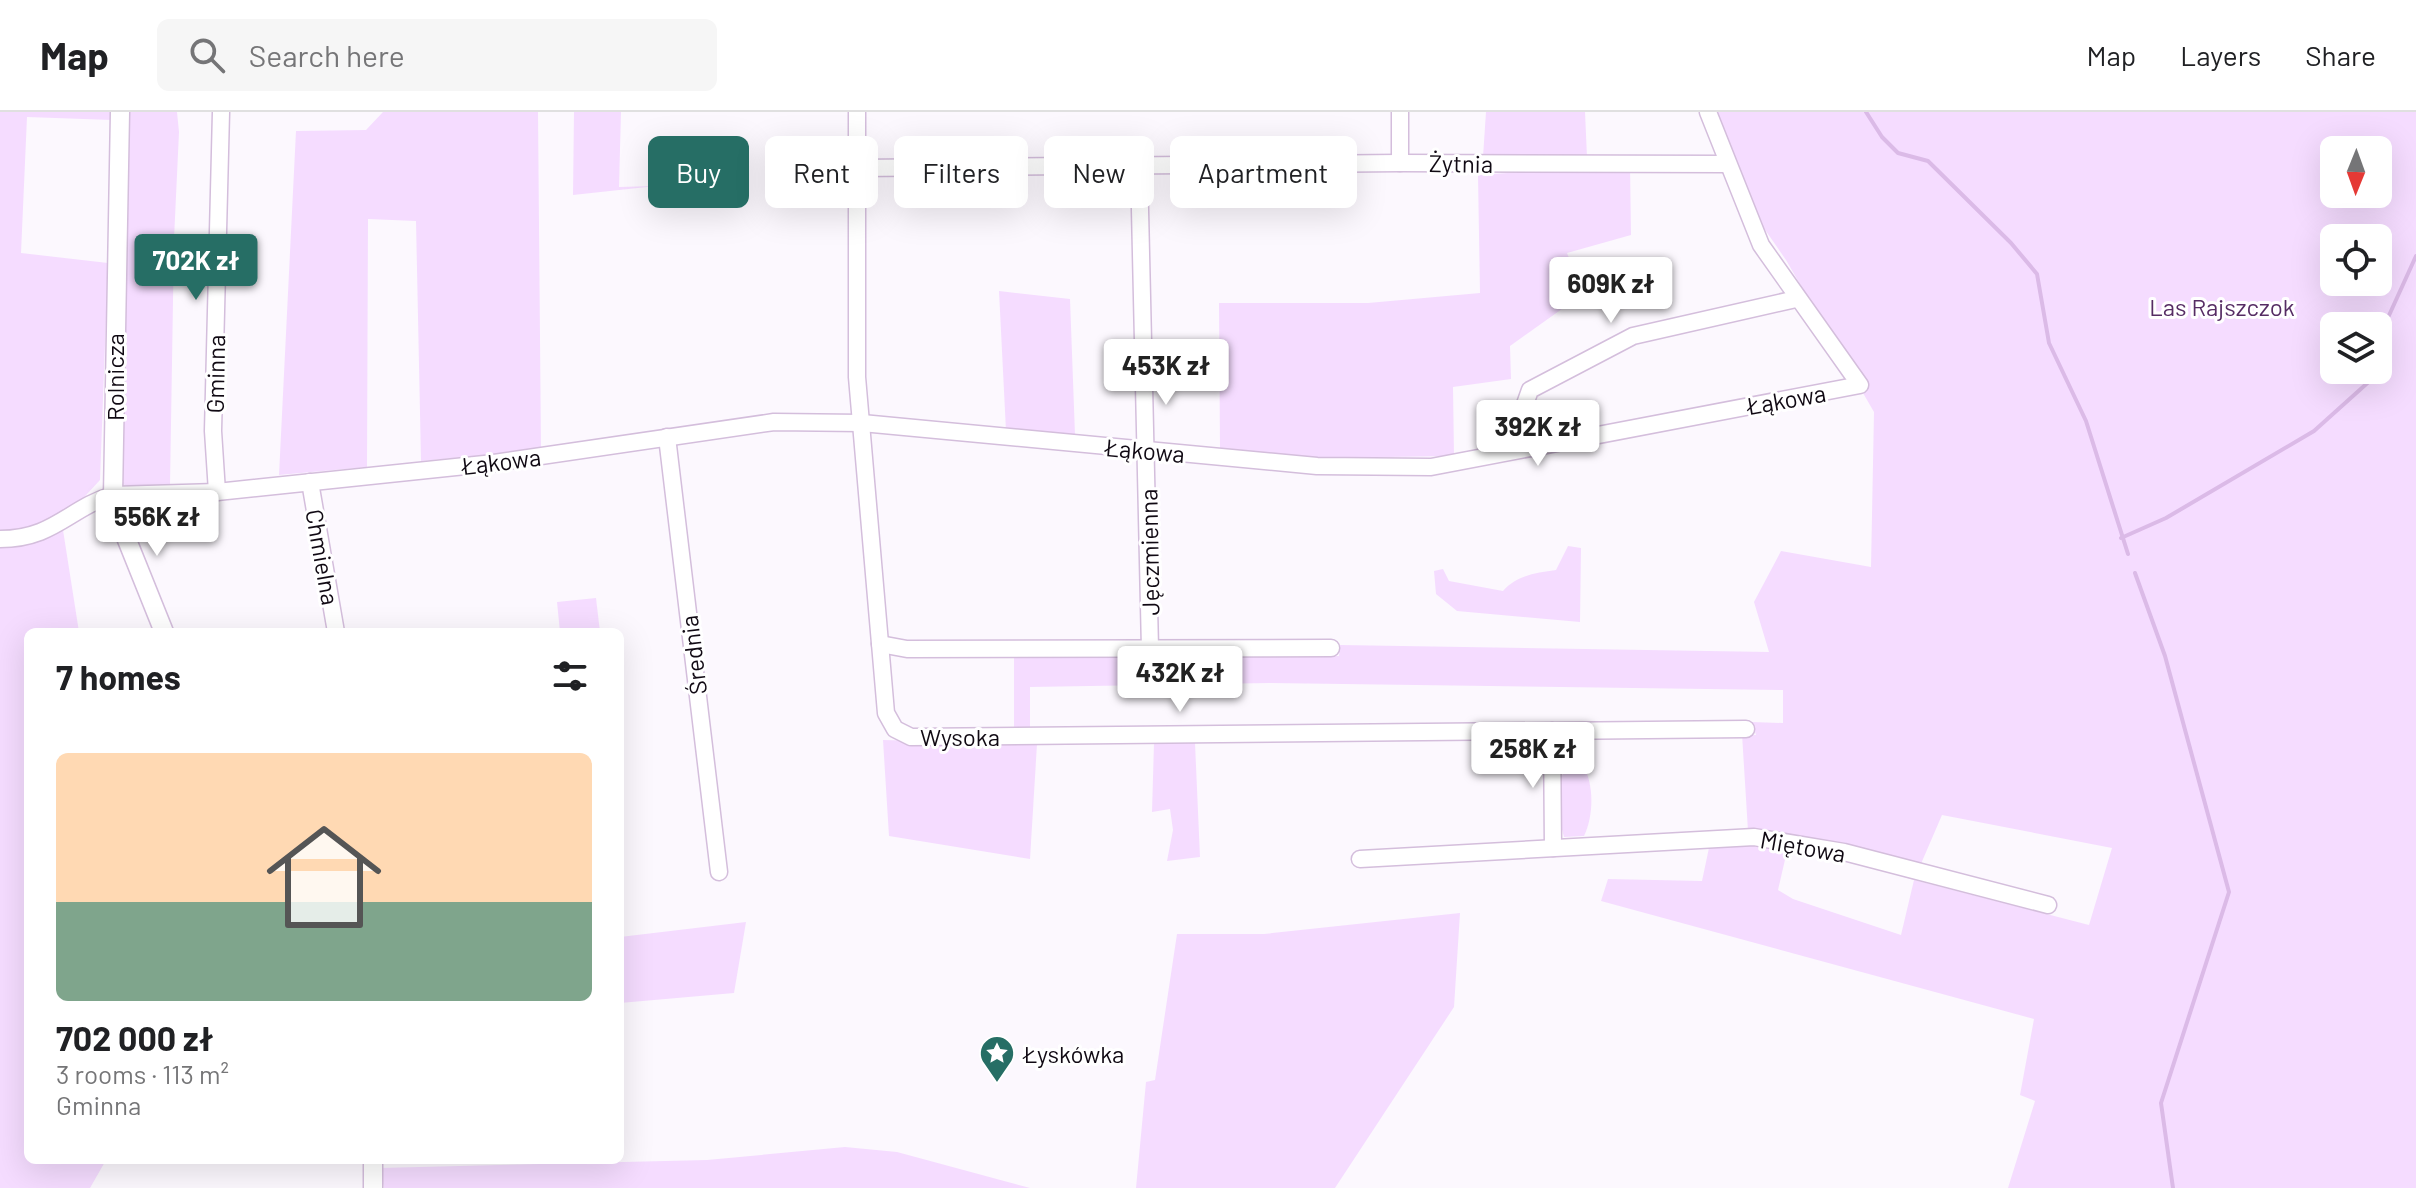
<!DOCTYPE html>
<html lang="en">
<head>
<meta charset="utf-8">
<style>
	:root { --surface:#fff; --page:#f6f6f6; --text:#202124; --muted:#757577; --line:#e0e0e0; --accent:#266e65 }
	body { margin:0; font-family:Barlow,sans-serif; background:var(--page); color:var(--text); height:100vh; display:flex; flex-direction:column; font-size:30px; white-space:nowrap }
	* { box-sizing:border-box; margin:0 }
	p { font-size:26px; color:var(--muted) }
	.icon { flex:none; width:44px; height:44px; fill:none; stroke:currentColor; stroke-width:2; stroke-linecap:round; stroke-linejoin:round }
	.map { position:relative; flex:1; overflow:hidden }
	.side { position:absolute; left:24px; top:516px; width:600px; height:536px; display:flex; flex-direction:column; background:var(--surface); border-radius:12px; box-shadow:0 8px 32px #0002 }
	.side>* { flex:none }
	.banner { position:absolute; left:648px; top:24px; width:760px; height:72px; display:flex; gap:16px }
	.needle { width:52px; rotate:181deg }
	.tools { position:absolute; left:2320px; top:24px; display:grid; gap:16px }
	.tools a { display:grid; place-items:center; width:72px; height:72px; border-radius:12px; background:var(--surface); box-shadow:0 8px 32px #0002; font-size:40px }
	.price { position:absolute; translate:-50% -68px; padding:0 18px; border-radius:8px; background:#fff; color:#222; font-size:26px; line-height:52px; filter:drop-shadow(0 2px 4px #0008) }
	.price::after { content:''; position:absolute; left:50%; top:48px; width:24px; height:18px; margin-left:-12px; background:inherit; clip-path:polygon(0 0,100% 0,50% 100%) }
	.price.on { background:var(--accent); color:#fff }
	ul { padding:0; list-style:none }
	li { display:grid; align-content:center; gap:16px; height:424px; padding:0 32px }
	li+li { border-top:2px solid var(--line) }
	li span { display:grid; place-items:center; height:248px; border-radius:12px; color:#555 }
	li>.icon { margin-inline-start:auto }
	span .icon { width:144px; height:144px; fill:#fffc; stroke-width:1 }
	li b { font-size:34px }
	h2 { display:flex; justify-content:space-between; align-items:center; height:96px; padding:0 32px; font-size:34px }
	.pill { padding:0 28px; border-radius:12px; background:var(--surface); box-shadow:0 8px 32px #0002; font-size:28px; line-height:72px }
	.pill.on { background:var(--accent); color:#fff }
	header { display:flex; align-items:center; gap:48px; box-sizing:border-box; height:112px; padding:0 40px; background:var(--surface); border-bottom:2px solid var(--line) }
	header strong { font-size:38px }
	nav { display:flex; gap:44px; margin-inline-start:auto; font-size:28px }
	.search { width:560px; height:72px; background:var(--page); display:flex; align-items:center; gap:20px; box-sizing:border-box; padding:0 28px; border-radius:12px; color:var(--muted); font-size:30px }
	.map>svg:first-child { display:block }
	.green { fill:#f5dcff; fill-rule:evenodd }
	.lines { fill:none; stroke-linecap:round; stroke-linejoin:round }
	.stream { stroke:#dbbae7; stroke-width:4 }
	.minor-casing { stroke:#d4bedc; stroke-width:19 }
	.tertiary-casing { stroke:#d4bedc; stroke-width:21 }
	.minor { stroke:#fff; stroke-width:16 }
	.tertiary { stroke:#fff; stroke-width:18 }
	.labels { text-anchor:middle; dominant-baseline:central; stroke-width:6; stroke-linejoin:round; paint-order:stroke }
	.street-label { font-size:24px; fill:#100913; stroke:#fff }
	.park-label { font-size:24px; fill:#562c64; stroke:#fff }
	.poi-label { font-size:24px; fill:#100913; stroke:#fff; text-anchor:start }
</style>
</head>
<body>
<header>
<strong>Map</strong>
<div class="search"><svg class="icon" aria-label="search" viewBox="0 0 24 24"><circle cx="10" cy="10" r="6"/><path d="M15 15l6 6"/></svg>Search here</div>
<nav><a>Map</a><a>Layers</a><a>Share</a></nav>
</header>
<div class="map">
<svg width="2416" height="1076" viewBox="0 0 2416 1076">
	<rect width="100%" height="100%" fill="#fcf8fe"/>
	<g class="green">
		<path d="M0,0h112v8l-85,-3 -6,136 87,10 -8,217 -26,28 -34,18 23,4 16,102h-51v528h78l-16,28h-90z"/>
		<path d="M127,0h50l2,20 -5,107 -4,247 -40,1 -10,-4z"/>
		<path d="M383,0h155l3,338 -120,11 -5,-240 -48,-2 -1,248 -88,8 17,-344 70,-1z"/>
		<path d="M574,0h47l-2,75 37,-1 -83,9z"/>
		<path d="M1486,0h99l2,45h-104z"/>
		<path d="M1716,0h700v1076h-408l27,-87 -15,-6 14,-76 -433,-118 7,-22 94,2 8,-38 51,1 26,7 -9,39 15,9 108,36 13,-55 -166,-49 -6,-97 14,1 -4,-13 31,1v-33l-513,-7 -240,4v44l-16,-1v-74h325l1,-11 429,7 -15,-50 27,-51 90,16 3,-155 -88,-152 -25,-36zM2334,38h44v44h-44zM2334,126h44v44h-44zM2334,214h44v44h-44zM1942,703l170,33 -23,77 -175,-45z"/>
		<path d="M1630,53l1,70 -64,18 16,41 -73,52 1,33 -58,8 1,69 -132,2 -102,-8 -1,-147h149l112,-10 -2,-118z"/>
		<path d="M999,179l71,8 5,136 -69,-4z"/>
		<path d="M1568,434l13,2 -1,74 -123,-11 -21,-17 -2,-23 9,-2 6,12 54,10c14,-16 33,-18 53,-21z"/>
		<path d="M596,486l4,34h-40l-3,-30z"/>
		<path d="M883,628l154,4 -7,115 -141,-23z"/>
		<path d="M1154,631h41l5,114 -33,4 6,-31 -3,-21 -18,3z"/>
		<path d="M1572,652l11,1c11,19 11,50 1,71l-20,1 -5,-19 -2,-37z"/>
		<path d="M1460,801l-6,94 -119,181h-199l10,-106 9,-2 22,-146h87z"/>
		<path d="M746,810l-12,71 -114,10v-66z"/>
		<path d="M845,1035l52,5 133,36h-646l-5,-20 328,-8z"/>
	</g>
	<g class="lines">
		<g class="stream">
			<path d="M1866,0l16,25 16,16 30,8 83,82 26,31 12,69 37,78 42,133"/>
			<path d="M2121,426l45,-20 148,-87 69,-62 3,-47 30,-66"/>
			<path d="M2135,461l30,83 64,236 -68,211 12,85"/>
		</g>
		<g class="minor-casing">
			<g id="minor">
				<path d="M857,0v265l29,336 9,16 16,8 835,-8"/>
				<path d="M1400,51v-51"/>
				<path d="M1139,54l11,483"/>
				<path d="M858,56l542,-5 327,1"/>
				<path d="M667,325l52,435"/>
				<path d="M1532,336l-8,-41 6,-17 103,-54 163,-37"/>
				<path d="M310,370l26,150"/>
				<path d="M217,380l-4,-61 8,-319"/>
				<path d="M0,427c54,0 69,-31 113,-44l104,-3 277,-29 280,-41 88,1 455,43 114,1 429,-82 -99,-140 -53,-133"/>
				<path d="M880,532l27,5 424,-1"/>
				<path d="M1552,619l1,117"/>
				<path d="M1360,747l394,-22 90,15 204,53"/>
			</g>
		</g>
		<g class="tertiary-casing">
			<g id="tertiary">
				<path d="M120,0l-7,383 6,25 45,112"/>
				<path d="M373,1048v28"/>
			</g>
		</g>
		<use href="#minor" class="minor"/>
		<use href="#tertiary" class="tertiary"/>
	</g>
	<defs>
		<g id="sight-pin" transform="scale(1.8)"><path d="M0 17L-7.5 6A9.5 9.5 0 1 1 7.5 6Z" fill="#266e65" stroke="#fff"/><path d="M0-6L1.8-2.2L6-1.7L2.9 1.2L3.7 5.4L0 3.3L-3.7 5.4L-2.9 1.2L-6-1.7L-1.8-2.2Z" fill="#fff"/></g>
	</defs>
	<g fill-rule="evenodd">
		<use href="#sight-pin" x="997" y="941"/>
	</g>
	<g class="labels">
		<g class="street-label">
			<text transform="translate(1461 51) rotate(1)">Żytnia</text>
			<text transform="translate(215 262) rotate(-89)">Gminna</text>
			<text transform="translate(114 265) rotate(-90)">Rolnicza</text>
			<text transform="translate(1786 287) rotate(-10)">Łąkowa</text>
			<text transform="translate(1145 338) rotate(5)">Łąkowa</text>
			<text transform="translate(501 349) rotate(-7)">Łąkowa</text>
			<text transform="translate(1149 440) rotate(-91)">Jęczmienna</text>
			<text transform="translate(323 445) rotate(80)">Chmielna</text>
			<text transform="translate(693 543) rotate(-97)">Średnia</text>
			<text x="960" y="624">Wysoka</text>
			<text transform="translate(1803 734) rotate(10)">Miętowa</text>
		</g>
		<g class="park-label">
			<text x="2222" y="194">Las Rajszczok</text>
		</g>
		<g class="poi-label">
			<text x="1023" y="941">Łyskówka</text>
		</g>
	</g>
</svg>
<div class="tools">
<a><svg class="needle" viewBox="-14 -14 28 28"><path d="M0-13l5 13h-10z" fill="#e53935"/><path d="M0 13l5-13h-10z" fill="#757577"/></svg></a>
<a><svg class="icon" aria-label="locate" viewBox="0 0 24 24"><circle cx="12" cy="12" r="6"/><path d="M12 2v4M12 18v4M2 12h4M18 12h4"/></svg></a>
<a><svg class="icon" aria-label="layers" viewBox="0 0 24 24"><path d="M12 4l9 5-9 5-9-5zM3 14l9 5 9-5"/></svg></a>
</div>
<b class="price on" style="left:196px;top:190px">702K zł</b>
<b class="price" style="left:1611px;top:213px">609K zł</b>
<b class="price" style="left:1166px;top:295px">453K zł</b>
<b class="price" style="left:1538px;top:356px">392K zł</b>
<b class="price" style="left:157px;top:446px">556K zł</b>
<b class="price" style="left:1180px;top:602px">432K zł</b>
<b class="price" style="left:1533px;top:678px">258K zł</b>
<div class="banner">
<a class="pill on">Buy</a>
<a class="pill">Rent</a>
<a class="pill">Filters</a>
<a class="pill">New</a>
<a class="pill">Apartment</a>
</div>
<section class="side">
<h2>7 homes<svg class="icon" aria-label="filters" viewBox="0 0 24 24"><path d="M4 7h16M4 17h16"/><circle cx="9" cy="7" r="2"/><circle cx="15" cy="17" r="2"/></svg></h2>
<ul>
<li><span style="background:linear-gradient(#ffd9b3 60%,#7fa58c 0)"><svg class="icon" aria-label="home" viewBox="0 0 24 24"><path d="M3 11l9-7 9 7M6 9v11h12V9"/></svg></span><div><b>702 000 zł</b><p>3 rooms · 113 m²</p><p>Gminna</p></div></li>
</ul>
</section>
</div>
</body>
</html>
